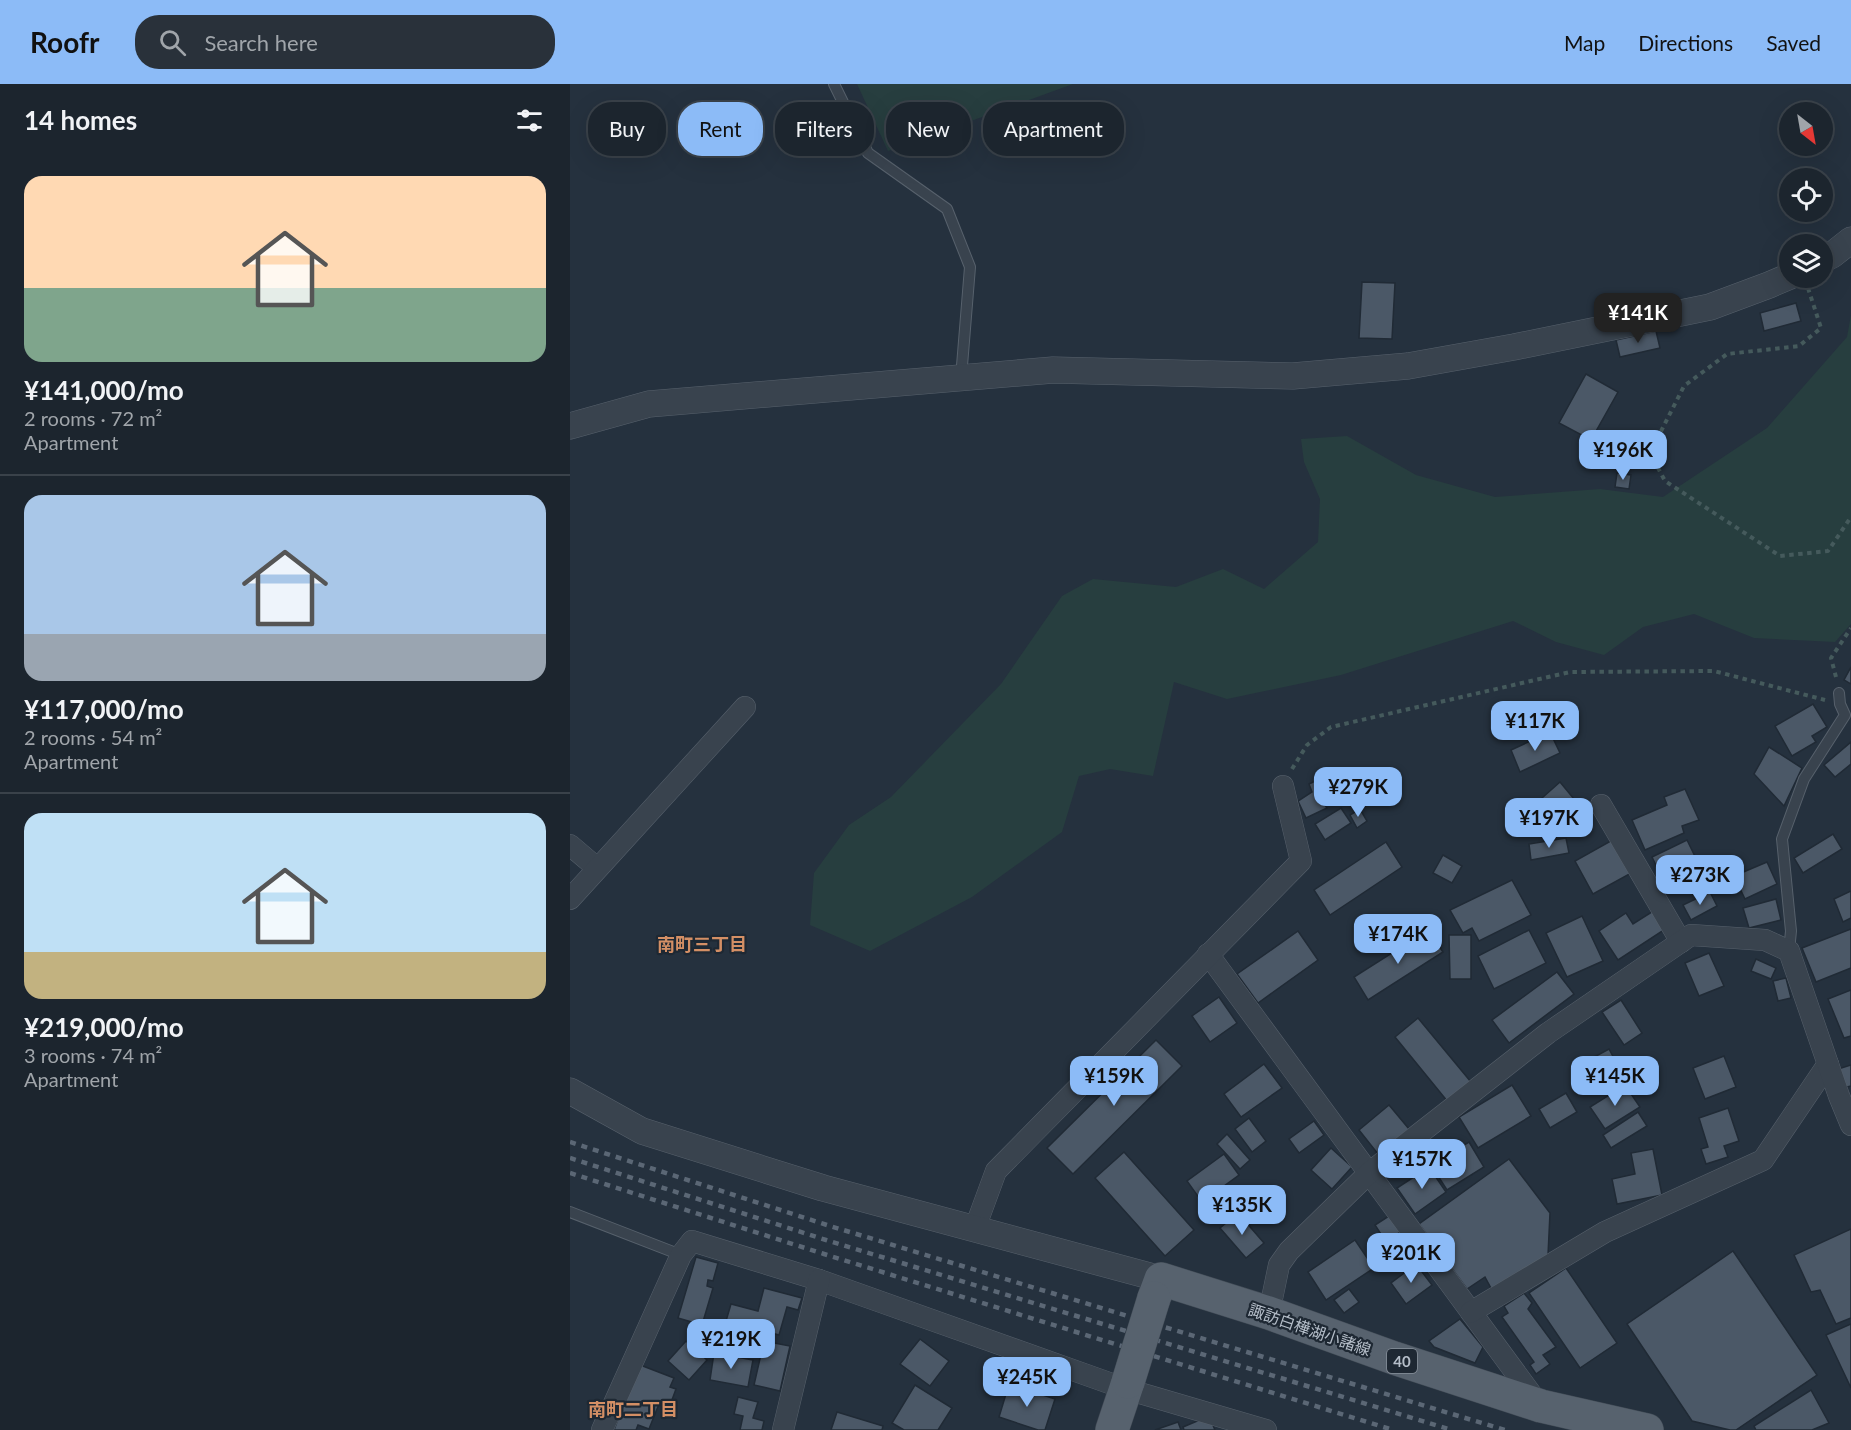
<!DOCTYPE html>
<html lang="en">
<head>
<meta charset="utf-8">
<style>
	:root { --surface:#1c252e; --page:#29313a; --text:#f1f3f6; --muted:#a0a5aa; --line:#3a424a; --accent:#8cbbf7 }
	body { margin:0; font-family:Lato,"Noto Sans JP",sans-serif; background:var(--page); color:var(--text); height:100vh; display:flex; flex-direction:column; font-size:22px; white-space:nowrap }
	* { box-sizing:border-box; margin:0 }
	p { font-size:20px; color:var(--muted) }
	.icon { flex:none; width:33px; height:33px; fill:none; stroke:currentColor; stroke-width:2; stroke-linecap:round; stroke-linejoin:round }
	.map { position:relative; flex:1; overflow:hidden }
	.sheet { display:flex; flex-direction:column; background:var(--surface); width:570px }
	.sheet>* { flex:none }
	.guide { position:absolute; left:18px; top:18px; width:570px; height:54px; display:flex; gap:12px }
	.needle { width:39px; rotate:149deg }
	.tools { position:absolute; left:1209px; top:18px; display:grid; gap:12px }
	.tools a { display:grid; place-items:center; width:54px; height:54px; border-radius:50%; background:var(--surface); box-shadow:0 6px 24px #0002,0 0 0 2px var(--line); font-size:30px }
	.price { position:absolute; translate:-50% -51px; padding:0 14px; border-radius:12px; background:var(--accent); color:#111; font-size:20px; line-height:39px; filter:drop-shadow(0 2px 3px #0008) }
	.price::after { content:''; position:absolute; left:50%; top:36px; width:18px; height:14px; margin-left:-9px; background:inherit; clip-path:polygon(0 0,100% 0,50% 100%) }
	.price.current { background:#222; color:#fff }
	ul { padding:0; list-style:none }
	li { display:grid; align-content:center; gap:12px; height:318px; padding:0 24px }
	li+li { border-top:2px solid var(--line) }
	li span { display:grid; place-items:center; height:186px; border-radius:18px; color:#555 }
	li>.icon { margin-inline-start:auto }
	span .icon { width:108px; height:108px; fill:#fffc; stroke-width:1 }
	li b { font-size:26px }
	h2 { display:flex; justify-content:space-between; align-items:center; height:72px; padding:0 24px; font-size:26px }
	.chip { padding:0 21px; border-radius:24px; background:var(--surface); box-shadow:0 6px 24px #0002,0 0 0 2px var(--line); font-size:21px; line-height:54px }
	.chip.current { background:var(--accent); color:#111 }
	header { display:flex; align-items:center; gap:36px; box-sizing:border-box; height:84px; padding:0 30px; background:var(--accent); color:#111 }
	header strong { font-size:28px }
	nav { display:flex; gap:33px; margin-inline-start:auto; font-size:21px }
	.search { width:420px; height:54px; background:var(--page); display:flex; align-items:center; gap:15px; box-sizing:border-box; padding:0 21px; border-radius:24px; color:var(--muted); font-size:22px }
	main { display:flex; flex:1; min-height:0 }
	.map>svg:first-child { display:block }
	.green { fill:#273e3f }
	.building { fill:#4b5867; stroke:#202a35; stroke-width:1.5 }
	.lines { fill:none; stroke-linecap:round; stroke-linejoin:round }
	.service-casing { stroke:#57616c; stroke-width:12 }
	.minor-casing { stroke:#57616c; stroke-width:22 }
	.tertiary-casing { stroke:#57616c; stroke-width:27 }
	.primary-casing { stroke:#424c57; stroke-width:34 }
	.path { stroke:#455a5c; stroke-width:4; stroke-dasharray:4.5 4.5; stroke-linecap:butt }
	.service { stroke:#39434e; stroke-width:10 }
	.minor { stroke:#39434e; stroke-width:21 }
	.tertiary { stroke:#39434e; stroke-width:26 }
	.primary { stroke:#57626e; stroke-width:33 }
	.rail { stroke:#5b6775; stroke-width:4.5; stroke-dasharray:6 6; stroke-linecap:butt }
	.primary-bridge-casing { stroke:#424c57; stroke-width:34; stroke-linecap:butt }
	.primary-bridge { stroke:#57626e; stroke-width:33 }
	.labels { text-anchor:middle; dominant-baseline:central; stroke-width:4.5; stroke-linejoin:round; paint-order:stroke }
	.shield { fill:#1e2833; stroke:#88919c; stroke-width:1.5 }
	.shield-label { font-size:15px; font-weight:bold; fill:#b5bec9 }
	.street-label { font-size:16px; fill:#b5bec9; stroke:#1e2833 }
	.neighbourhood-label { font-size:18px; font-weight:bold; fill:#d48f65; stroke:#1e2833 }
</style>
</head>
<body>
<header>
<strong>Roofr</strong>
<div class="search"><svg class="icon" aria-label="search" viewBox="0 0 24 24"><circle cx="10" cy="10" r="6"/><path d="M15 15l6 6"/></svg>Search here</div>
<nav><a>Map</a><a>Directions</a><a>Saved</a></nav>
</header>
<main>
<section class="sheet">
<h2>14 homes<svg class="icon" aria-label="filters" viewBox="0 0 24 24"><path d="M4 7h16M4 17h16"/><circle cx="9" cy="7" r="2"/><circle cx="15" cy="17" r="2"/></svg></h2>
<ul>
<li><span style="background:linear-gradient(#ffd9b3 60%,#7fa58c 0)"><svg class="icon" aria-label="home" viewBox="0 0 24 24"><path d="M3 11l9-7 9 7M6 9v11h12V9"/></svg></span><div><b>¥141,000/mo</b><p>2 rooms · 72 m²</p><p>Apartment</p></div></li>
<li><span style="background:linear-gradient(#a9c7e8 75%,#9aa5b1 0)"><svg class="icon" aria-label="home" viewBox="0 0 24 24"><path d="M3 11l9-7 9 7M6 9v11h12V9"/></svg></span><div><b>¥117,000/mo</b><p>2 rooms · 54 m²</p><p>Apartment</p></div></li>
<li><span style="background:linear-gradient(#bfe0f5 75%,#c2b280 0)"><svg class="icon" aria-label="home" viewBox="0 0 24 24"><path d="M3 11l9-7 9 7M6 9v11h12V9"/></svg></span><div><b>¥219,000/mo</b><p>3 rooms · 74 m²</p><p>Apartment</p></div></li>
</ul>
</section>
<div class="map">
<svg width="1281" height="1346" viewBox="0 0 1281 1346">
	<rect width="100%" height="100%" fill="#25313e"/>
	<g class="green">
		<path d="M287,0h216l-185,67z"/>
		<path d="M1281,231v309l-16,18 -81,-4 -60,-24 -51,13 -39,28 -48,-13 -43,-21 -172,54 -114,24 -53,-17 -21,94 -43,-7 -31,7 -17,56 -90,65 -102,54 -60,-26 4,-52 35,-48 42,-28 110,-113 61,-88 31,-17 83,8 47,-18 41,20 54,-47 2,-43 -16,-37 -3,-23 46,-3 69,39 79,22 105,-8 63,8 104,-69 80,-91z"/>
	</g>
	<g class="building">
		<path d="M792,198l33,1 -3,56 -33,-1z"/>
		<path d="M1226,219l5,18 -37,10 -4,-18z"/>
		<path d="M1086,247l4,17 -40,9 -4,-17z"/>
		<path d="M1016,290l32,18 -27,48 -32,-17z"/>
		<path d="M1047,389l14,2 -2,14 -14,-2z"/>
		<path d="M1281,583v17l-7,-4z"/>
		<path d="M1243,620l14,23 -15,9 4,6 -24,14 -17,-30z"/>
		<path d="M980,648l10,21 -40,19 -9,-22z"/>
		<path d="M1281,658v22l-16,13 -11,-12z"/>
		<path d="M1199,663l33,21 -18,38 -30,-32z"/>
		<path d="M764,688l9,16 -22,11 6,9 -21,10 -8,-17 14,-9 -3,-8z"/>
		<path d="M792,697l11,13 -9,9 -11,-13z"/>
		<path d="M990,698l14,17 -18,15 -14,-16z"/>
		<path d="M1115,705l14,31 -17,6 2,7 -39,17 -13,-30 35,-15 -3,-8z"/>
		<path d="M771,724l10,15 -26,17 -10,-16z"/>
		<path d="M790,725l7,12 -10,7 -7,-13z"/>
		<path d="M1263,750l9,15 -39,24 -9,-15z"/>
		<path d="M996,754l3,15 -38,7 -2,-16z"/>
		<path d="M1046,754l19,33 -42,23 -18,-33z"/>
		<path d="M1117,756l17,35 -35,17 -17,-35z"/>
		<path d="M816,758l16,25 -72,48 -16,-25z"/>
		<path d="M873,771l19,11 -10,17 -19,-10z"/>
		<path d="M1197,778l10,22 -32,15 -11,-23z"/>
		<path d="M942,796l19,35 -52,26 -7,-13 -9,5 -13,-23z"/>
		<path d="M1281,807v27l-8,4 -9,-23z"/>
		<path d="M1140,808l7,14 -26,14 -8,-15z"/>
		<path d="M1206,815l5,21 -32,8 -6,-20z"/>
		<path d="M1088,824l12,18 -52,34 -19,-29 27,-18 7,11z"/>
		<path d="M1012,832l21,45 -36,16 -21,-44z"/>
		<path d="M1281,845v39l-35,14 -14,-34z"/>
		<path d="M858,846l15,22 -75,48 -14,-23z"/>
		<path d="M959,846l17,33 -52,26 -16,-33z"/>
		<path d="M728,847l20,29 -60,43 -21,-29z"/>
		<path d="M879,851h22v44h-21z"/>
		<path d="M1139,869l15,33 -25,10 -14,-33z"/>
		<path d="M1186,875l20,9 -5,11 -20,-8z"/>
		<path d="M987,888l17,22 -65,49 -17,-23z"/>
		<path d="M1216,894l5,20 -13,3 -5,-20z"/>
		<path d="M1281,906v46l-7,2 -16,-39z"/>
		<path d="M649,913l18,26 -27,19 -18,-26z"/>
		<path d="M1051,916l21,33 -18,12 -22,-33z"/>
		<path d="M848,934l53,64 -23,20 -53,-65z"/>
		<path d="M586,956l26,26 -109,108 -26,-26z"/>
		<path d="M1039,965l15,28 -26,15 -15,-29z"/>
		<path d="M1154,972l12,31 -31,12 -12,-31z"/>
		<path d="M694,980l18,24 -41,29 -17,-23z"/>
		<path d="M1281,981v21l-8,2 -5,-19z"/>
		<path d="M942,1001l19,31 -53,32 -19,-31z"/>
		<path d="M1055,1001l15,22 -35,22 -15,-22z"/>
		<path d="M996,1009l11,19 -27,16 -11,-19z"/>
		<path d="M819,1021l20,24 -31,25 -19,-24z"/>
		<path d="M1158,1024l11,33 -15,5 4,11 -22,7 -5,-15 7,-2 -9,-29z"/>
		<path d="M1068,1028l9,14 -36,22 -8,-13z"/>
		<path d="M679,1034l17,23 -14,11 -17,-23z"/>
		<path d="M744,1037l10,14 -25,18 -10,-14z"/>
		<path d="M657,1050l23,26 -10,9 -23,-25z"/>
		<path d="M899,1058l15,25 -37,23 -16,-25z"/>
		<path d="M761,1064l21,19 -20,22 -21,-19z"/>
		<path d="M1083,1065l9,46 -45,9 -5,-25 23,-5 -4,-21z"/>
		<path d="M554,1068l70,78 -29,26 -70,-78z"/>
		<path d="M654,1070l15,21 -37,27 -15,-21z"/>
		<path d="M939,1075l41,54 -2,42 -56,35 -7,-13 -18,12 -48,-65z"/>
		<path d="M859,1083l17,25 -31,22 -18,-26z"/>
		<path d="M661,1105l10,14 -26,18 -10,-13z"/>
		<path d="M668,1129l26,30 -18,15 -26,-30z"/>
		<path d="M822,1130l11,16 -17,12 -11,-17z"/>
		<path d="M1281,1145v89l-15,6 -16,-34 -9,2 -17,-37z"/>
		<path d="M785,1156l19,28 -48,32 -18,-28z"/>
		<path d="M1163,1167l84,124 -81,55h-6l-38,-9 -65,-97z"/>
		<path d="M126,1173l22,6 -5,18 -5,-1 -1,6 6,2 -11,37 -24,-7z"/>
		<path d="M846,1180l16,21 -26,19 -15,-21z"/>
		<path d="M996,1184l51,75 -37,25 -51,-75z"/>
		<path d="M194,1204l38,10 -4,12 -11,-3 -8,28 -53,-14 5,-17 27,7z"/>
		<path d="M779,1205l10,13 -15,11 -10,-13z"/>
		<path d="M954,1209l8,10 -4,6 28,38 -13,8 7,9 -14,10 -6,-9 4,-3 -32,-45 6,-4 -4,-7z"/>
		<path d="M890,1235l23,28 -8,16 -41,-16 -5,-6z"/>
		<path d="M1281,1240v64l-25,-53z"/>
		<path d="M350,1255l29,22 -19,25 -30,-22z"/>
		<path d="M116,1257l21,19 -18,20 -21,-19z"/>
		<path d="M194,1257l26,5 -10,45 -26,-6z"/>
		<path d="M144,1269l39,7 -5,27 -38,-7z"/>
		<path d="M65,1279l39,15 -4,9 6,2 -7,19 -10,-4 -10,25 -11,-4 -2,5h-22l11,-30z"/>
		<path d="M439,1300l46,15 -10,31h-7l-39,-13z"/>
		<path d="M345,1301l37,23 -14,22h-34l-12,-7z"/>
		<path d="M1241,1306l18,33 -17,7h-56l-2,-4z"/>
		<path d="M168,1313l20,5 -5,16 11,3 -2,9h-22l3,-14 -9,-2z"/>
		<path d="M267,1328l46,14 -1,4h-51z"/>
		<path d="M639,1332l6,14h-31l-1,-3z"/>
		<path d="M608,1338l3,8h-26z"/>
	</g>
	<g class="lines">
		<g class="service-casing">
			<g id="service">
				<path d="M264,0l34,69 79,56 23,58 -9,111"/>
				<path d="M1219,867l2,-20 -9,-92 22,-60 41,-64 -5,-11 -1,-11"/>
				<path d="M0,1128l111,43"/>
			</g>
		</g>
		<g class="minor-casing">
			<g id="minor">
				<path d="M1031,721l80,137"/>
				<path d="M0,761l27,23"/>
				<path d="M0,815l175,-192"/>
				<path d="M638,870l332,452"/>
				<path d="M405,1144l21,-57 305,-310 -18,-75"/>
				<path d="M901,1228l134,-80 158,-72 65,-96"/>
				<path d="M699,1229l10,-48 10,-14 80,-78 179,-140 143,-98 74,5 24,11 50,145 12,29"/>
				<path d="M32,1346l79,-175 11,-14 127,39 307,109 140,41"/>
				<path d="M213,1346l36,-150"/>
			</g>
		</g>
		<g class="tertiary-casing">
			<g id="tertiary">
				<path d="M1252,176l10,-5 19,-15"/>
				<path d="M0,342l79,-22 404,-34 240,6 115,-10 106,-19 196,-40 59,-22 21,-9"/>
				<path d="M0,1007l72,40 181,57 338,91"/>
			</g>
		</g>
		<g class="primary-casing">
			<g id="primary">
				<path d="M584,1214l7,-19 108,34 125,45 147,48 106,24"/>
				<path d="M542,1346l16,-48"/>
			</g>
		</g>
		<g class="path">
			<path d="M1238,204l13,40 -22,18 -72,8 -43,32 -34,67 15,28 115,75 48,-5 23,-34"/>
			<path d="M1266,593l-5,-19 20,-30"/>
			<path d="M722,685l15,-24 24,-18 239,-55 144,-1 111,29"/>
		</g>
		<use href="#service" class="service"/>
		<use href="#minor" class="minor"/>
		<use href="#tertiary" class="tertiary"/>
		<use href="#primary" class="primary"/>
		<g class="rail">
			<path d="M0,1058l260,84 675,204"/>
			<path d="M0,1074l256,82 626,190"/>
			<path d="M0,1089l254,81 569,176"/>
		</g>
		<g class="primary-bridge-casing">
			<path id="primary-bridge" d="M558,1298l26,-84"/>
		</g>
		<use href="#primary-bridge" class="primary-bridge"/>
	</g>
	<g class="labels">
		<rect class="shield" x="817" y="1265" width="30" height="24" rx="4.5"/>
		<g class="shield-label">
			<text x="832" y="1277">40</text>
		</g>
		<g class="street-label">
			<text transform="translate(740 1245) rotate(19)">諏訪白樺湖小諸線</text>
		</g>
		<g class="neighbourhood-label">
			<text x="132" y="860">南町三丁目</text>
			<text x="63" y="1325">南町二丁目</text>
		</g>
	</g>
</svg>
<div class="tools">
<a><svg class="needle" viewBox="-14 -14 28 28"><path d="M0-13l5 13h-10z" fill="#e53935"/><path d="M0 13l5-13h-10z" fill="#a0a5aa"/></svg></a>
<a><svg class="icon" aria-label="locate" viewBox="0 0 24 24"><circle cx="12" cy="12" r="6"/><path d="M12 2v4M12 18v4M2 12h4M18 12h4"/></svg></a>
<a><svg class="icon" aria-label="layers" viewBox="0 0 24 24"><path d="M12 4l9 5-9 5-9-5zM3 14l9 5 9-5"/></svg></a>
</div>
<b class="price current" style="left:1068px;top:260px">¥141K</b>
<b class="price" style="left:1053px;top:397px">¥196K</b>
<b class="price" style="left:965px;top:668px">¥117K</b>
<b class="price" style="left:788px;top:734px">¥279K</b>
<b class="price" style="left:979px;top:765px">¥197K</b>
<b class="price" style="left:1130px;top:822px">¥273K</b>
<b class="price" style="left:828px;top:881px">¥174K</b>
<b class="price" style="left:544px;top:1023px">¥159K</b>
<b class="price" style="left:1045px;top:1023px">¥145K</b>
<b class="price" style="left:852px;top:1106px">¥157K</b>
<b class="price" style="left:672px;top:1152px">¥135K</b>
<b class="price" style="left:841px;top:1200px">¥201K</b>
<b class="price" style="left:161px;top:1286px">¥219K</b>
<b class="price" style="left:457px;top:1324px">¥245K</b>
<div class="guide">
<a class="chip">Buy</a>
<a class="chip current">Rent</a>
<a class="chip">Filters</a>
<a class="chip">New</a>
<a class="chip">Apartment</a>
</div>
</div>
</main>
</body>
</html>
